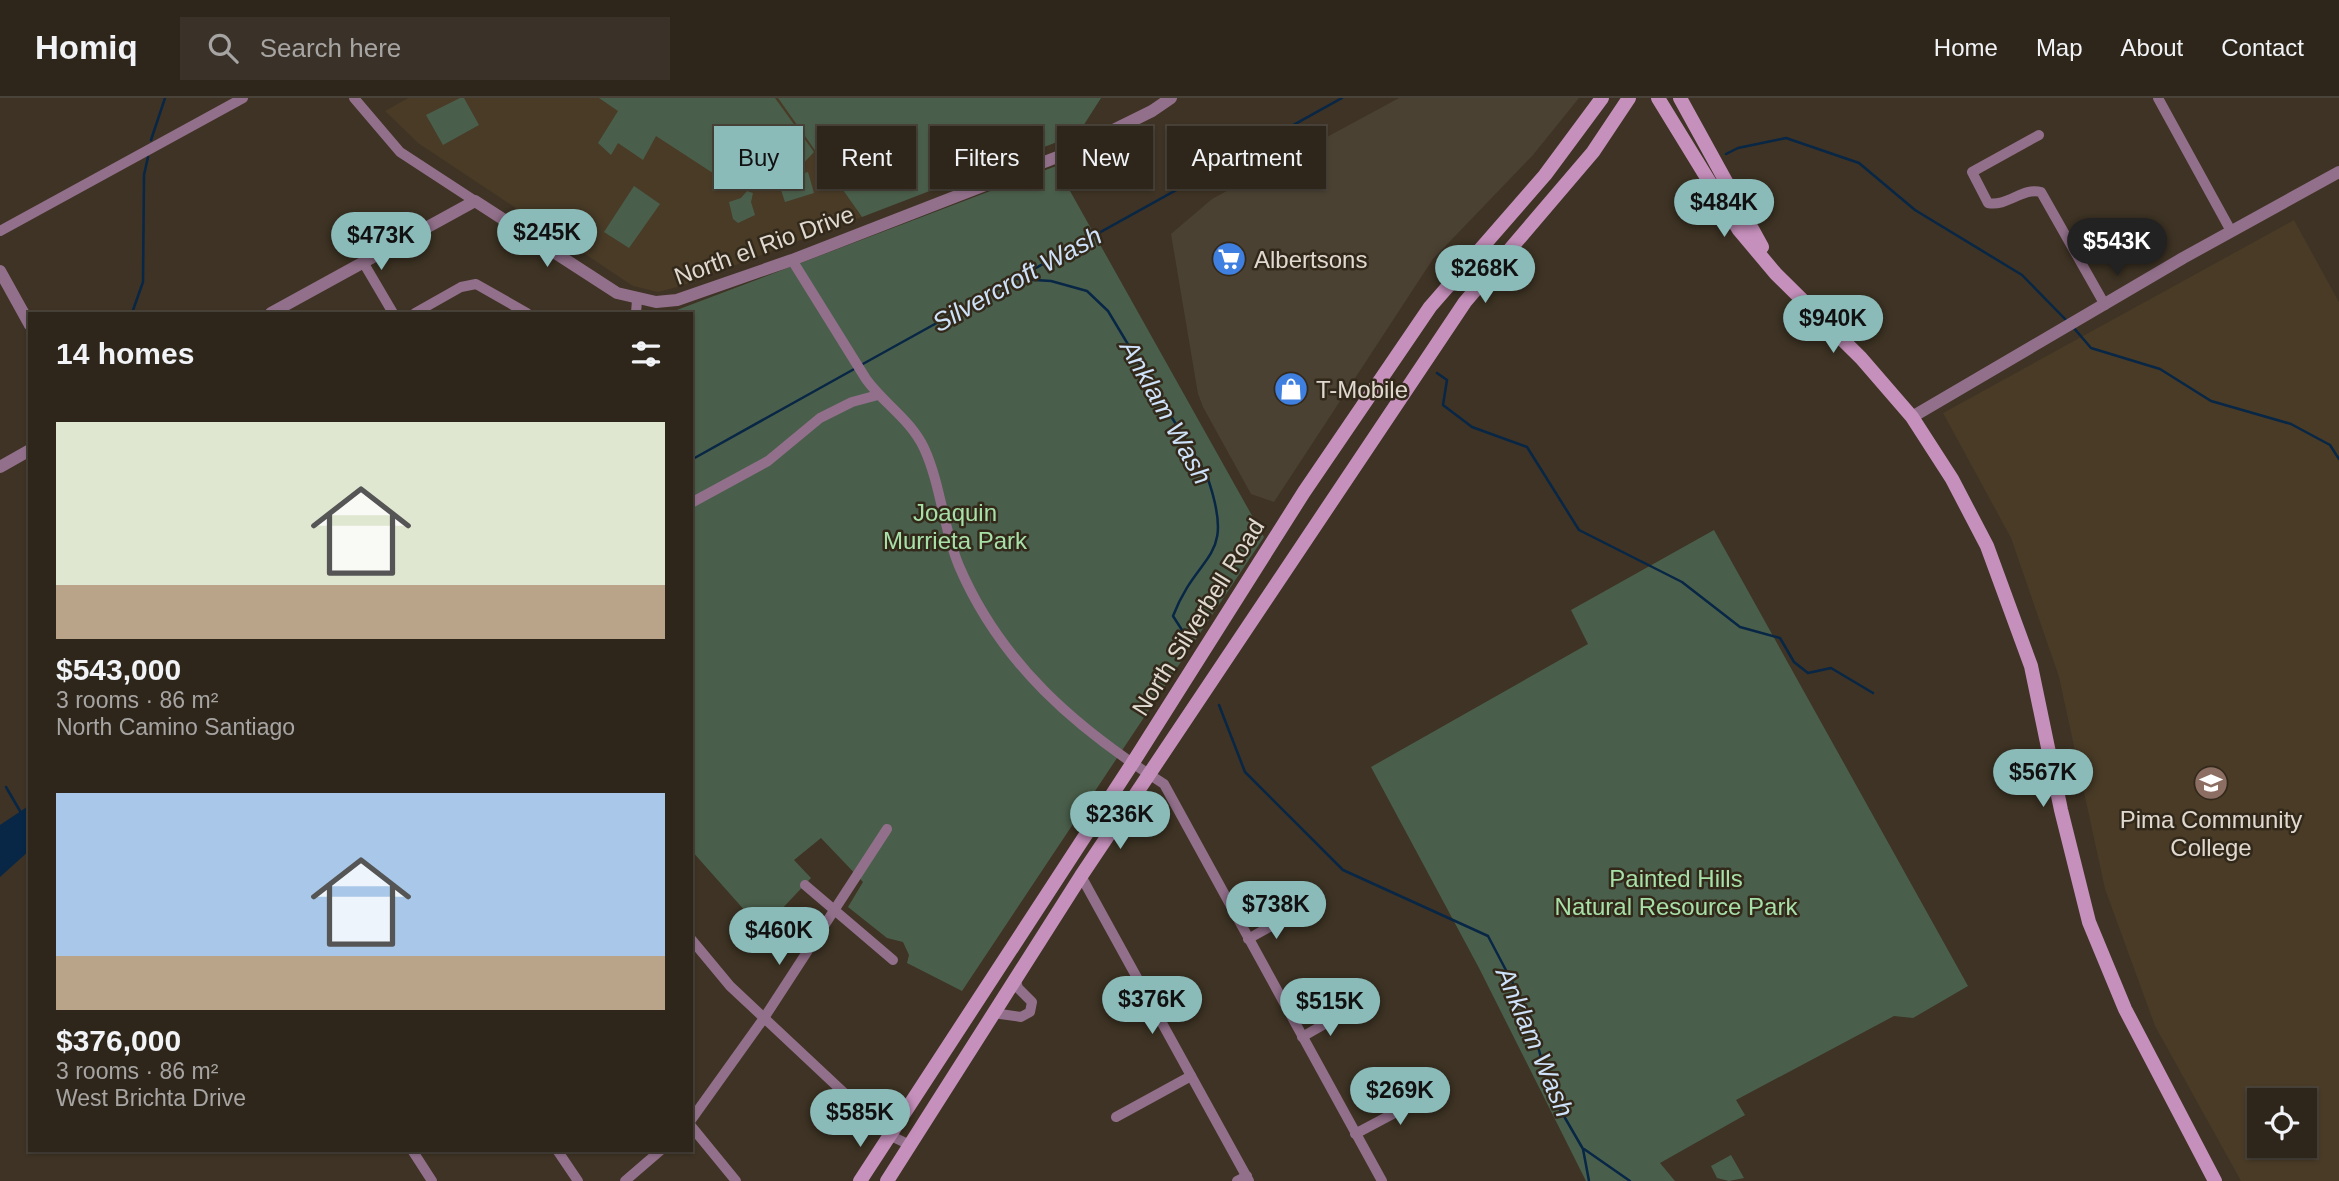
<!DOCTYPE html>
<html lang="en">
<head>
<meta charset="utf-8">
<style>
	:root { --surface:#2e261b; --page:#3a3228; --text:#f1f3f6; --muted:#a7a5a3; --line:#49433a; --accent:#8bbbb9 }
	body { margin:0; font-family:Arial,sans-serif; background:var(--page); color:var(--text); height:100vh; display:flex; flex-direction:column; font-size:26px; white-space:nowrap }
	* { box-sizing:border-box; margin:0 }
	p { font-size:23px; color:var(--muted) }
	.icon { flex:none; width:38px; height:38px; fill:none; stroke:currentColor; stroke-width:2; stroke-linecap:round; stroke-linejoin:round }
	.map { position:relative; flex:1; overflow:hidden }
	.panel { position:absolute; left:28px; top:214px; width:665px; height:840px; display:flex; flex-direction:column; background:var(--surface); border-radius:0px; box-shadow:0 2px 5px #0004,0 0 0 2px var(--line) }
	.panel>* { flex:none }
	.guide { position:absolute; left:714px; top:28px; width:665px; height:63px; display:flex; gap:14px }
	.buttons { position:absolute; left:2247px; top:990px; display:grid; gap:14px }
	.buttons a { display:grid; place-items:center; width:70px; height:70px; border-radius:0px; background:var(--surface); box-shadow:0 2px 5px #0004,0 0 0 2px var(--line); font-size:35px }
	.price { position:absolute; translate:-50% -60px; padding:0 16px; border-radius:24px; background:var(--accent); color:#111; font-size:23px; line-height:46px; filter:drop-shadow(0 2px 4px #0008) }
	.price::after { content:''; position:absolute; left:50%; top:42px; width:21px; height:16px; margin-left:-10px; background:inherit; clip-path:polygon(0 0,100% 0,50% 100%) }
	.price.current { background:#222; color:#fff }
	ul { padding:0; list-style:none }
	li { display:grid; align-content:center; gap:14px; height:371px; padding:0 28px }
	li span { display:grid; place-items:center; height:217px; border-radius:0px; color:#555 }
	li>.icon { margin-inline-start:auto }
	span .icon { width:126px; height:126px; fill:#fffc; stroke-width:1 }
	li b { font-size:30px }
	h2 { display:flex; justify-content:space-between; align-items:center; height:84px; padding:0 28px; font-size:30px }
	.pill { padding:0 24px; border-radius:0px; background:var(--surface); box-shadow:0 2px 5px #0004,0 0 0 2px var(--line); font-size:24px; line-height:63px }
	.pill.current { background:var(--accent); color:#111 }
	header { display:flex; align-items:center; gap:42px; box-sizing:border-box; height:98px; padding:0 35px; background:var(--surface); border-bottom:2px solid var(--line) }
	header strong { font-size:33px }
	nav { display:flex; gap:38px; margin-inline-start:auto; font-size:24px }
	.search { width:490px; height:63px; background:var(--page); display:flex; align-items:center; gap:18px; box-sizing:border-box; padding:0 24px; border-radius:0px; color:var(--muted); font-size:26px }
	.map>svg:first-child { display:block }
	.commercial { fill:#4a4132 }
	.built { fill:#493b26; fill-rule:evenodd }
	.green { fill:#4a5f4b }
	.water { fill:#082645 }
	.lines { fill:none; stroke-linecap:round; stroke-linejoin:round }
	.stream { stroke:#082645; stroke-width:2.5 }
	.minor { stroke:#92708b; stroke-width:10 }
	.tertiary { stroke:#92708b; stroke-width:12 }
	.secondary { stroke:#c690bc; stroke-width:14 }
	.labels { text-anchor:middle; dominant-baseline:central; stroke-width:5; stroke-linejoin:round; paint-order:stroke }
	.street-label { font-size:24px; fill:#e0d9d0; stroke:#33291b }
	.poi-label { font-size:24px; fill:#e0d9d0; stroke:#33291b; text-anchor:start }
	.park-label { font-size:24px; fill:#a7e1a8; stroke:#33291b }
	.water-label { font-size:26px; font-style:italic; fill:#cee2fa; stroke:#33291b }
</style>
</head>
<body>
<header>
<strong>Homiq</strong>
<div class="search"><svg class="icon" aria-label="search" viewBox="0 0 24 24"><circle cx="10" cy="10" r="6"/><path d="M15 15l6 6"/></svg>Search here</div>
<nav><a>Home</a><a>Map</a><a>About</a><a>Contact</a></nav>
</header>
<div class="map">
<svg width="2339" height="1083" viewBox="0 0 2339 1083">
	<rect width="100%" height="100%" fill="#3e3324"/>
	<path class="commercial" d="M1399,0h180l-46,57 -100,104 -159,243 -23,-8 -48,-87 -5,-13 -27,-160 41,-35z"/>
	<g class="built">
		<path d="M408,0h370l84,119 -181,69 -23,6 -25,-6 -215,-143 -33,-32z"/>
		<path d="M2294,122l45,82v879h-98l-86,-155 -50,-137 -46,-212 -48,-139 -68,-125zM2259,1003h46v45h-46z"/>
	</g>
	<g class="green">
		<path d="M460,0h4l15,27 -36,20 -17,-30z"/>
		<path d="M599,0h176l39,54 -17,18 -78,7 -63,-41 -13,24 -25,-17 -7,12 -13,-12 20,-32z"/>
		<path d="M778,0h323l-23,36 -216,83z"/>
		<path d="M1056,68l208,371 -302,454 -55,-28 2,-8 -6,-13 -16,-4 -39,-31 15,-25 -42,-44 -27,22 17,18 -49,52 -71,-80v-537h-22z"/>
		<path d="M808,74l6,21 -29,9 -7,-21z"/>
		<path d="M634,88l26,18 -31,44 -25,-16z"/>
		<path d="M747,93l6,2 -2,9 4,13 -17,8 -5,-4 -4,-17 12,-4z"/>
		<path d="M1714,432l254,456 -55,32 -19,-2 -158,84 9,15 -85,48 15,18h-89l-107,-213 -108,-201 217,-123 -17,-34z"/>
		<path d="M1731,1057l13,23 -15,3 -12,-3 -6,-12z"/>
	</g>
	<path class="water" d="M30,707v45l-30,27v-52z"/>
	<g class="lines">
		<g class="stream">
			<path d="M151,42l14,-42"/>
			<path d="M1726,56l12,-6 48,-10 73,25 56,47 107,65 46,47"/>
			<path d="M1018,181l33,2 36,10 21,20 99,165c30,86 -8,73 -34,140l16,25"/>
			<path d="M132,215l11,-31 1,-107 4,-18"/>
			<path d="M2073,229l18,21 69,21 51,32 80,23 39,21 9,14"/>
			<path d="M861,267l481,-267"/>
			<path d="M1437,275l10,7 -4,25 29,22 55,20 52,83 103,52 58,45 40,11 14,24 14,11 23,-5 42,25"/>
			<path d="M691,362l165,-92"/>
			<path d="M1219,607l26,67 98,98 145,66 42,80 20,76 33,57 6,32"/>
			<path d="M6,689l14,24"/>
			<path d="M1584,1051l46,32"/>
		</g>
		<g class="minor">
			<path d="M354,0l46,54 75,49"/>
			<path d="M2158,0l73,133"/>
			<path d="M2039,37l-67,37 16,31c19,4 35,-16 53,-11l64,113"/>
			<path d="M0,133l243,-133"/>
			<path d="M792,162l74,119c18,25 44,40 58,69 17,37 19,80 35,118 42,98 117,162 205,218l218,397"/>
			<path d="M363,164l30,51"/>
			<path d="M415,215l46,-26 15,-3 51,29"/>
			<path d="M636,215l1,-13"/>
			<path d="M691,405l77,-42 52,-43 32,-16 26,-7"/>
			<path d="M1081,778l168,305"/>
			<path d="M805,787l88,75"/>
			<path d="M691,841l39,47 159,149 21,10"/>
			<path d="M1248,841l41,-23"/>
			<path d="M993,915l28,4 9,-5 2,-10 -14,-14 -3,-10"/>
			<path d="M1302,939l42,-24"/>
			<path d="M1116,1019l75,-41"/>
			<path d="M691,1022l73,-102 123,-189"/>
			<path d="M691,1028l45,55"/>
			<path d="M1355,1036l75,-40"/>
			<path d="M412,1052l20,31"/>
			<path d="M557,1052l21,31"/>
			<path d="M625,1083l36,-31"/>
			<path d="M1237,1083l10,-5"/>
		</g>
		<g class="tertiary">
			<path d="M0,173l30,54"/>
			<path d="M271,215l204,-112 142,92 39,9 21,-2 115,-40 273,-106 87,-43 19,-13"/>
			<path d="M1912,319l271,-159 156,-86"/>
			<path d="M0,369l30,-17"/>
		</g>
		<g class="secondary">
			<path d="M1658,0l81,132 37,44 85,84 51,59 40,62 35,67 44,120 30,144 28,112 36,87 90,172"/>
			<path d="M1680,0l82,149"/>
			<path d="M860,1083l272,-417 172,-272 126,-185 115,-132 57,-77"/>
			<path d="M887,1083l194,-305 384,-574 128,-150 36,-54"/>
		</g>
	</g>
	<defs>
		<g id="supermarket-disc" transform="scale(1.75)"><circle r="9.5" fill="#3f7fe0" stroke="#33291b"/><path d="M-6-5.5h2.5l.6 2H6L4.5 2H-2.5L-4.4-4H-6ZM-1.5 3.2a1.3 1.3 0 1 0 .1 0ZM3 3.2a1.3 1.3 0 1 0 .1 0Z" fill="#fff"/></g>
		<g id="shop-disc" transform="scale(1.75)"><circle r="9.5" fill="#3f7fe0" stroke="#33291b"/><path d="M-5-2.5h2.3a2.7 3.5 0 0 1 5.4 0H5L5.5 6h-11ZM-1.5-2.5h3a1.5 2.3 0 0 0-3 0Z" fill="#fff"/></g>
		<g id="university-disc" transform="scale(1.75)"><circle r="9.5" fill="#8d6e63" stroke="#33291b"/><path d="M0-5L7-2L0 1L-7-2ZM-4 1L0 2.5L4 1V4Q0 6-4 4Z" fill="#fff"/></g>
	</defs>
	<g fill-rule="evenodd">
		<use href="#supermarket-disc" x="1229" y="161"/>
		<use href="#shop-disc" x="1291" y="291"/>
		<use href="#university-disc" x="2211" y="685"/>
	</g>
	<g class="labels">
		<g class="street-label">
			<text transform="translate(764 147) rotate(-20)">North el Rio Drive</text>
			<text transform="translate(1198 519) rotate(-58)">North Silverbell Road</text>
		</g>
		<g class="poi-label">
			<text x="1254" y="161">Albertsons</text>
			<text x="1316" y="291">T-Mobile</text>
			<text x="2211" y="721" text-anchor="middle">Pima Community<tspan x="2211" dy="28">College</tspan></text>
		</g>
		<g class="park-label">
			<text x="955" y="414">Joaquin<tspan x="955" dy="28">Murrieta Park</tspan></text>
			<text x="1676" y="780">Painted Hills<tspan x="1676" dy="28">Natural Resource Park</tspan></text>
		</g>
		<g class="water-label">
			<text transform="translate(1017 181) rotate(-29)">Silvercroft Wash</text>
			<text transform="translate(1166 314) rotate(61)">Anklam Wash</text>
			<text transform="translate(1535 944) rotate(67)">Anklam Wash</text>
		</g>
	</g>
</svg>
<div class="buttons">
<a><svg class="icon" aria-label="locate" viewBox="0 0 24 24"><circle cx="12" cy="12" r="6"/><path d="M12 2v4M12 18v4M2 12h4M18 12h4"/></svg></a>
</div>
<b class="price" style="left:1724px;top:141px">$484K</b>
<b class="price" style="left:547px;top:171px">$245K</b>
<b class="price" style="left:381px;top:174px">$473K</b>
<b class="price current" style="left:2117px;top:180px">$543K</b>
<b class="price" style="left:1485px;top:207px">$268K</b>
<b class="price" style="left:1833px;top:257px">$940K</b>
<b class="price" style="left:2043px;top:711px">$567K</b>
<b class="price" style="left:1120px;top:753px">$236K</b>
<b class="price" style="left:1276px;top:843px">$738K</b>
<b class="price" style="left:779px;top:869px">$460K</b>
<b class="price" style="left:1152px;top:938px">$376K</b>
<b class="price" style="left:1330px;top:940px">$515K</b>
<b class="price" style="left:1400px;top:1029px">$269K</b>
<b class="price" style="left:860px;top:1051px">$585K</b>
<div class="guide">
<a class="pill current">Buy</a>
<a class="pill">Rent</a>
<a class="pill">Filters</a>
<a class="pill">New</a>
<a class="pill">Apartment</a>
</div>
<section class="panel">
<h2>14 homes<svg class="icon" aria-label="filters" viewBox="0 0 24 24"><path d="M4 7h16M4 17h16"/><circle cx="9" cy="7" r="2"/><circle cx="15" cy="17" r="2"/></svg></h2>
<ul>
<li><span style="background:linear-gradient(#dfe7d0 75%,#b9a48a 0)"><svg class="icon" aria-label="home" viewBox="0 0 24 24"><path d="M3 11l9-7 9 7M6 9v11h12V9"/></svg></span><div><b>$543,000</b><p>3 rooms · 86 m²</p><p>North Camino Santiago</p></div></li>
<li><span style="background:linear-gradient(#a9c7e8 75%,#b9a48a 0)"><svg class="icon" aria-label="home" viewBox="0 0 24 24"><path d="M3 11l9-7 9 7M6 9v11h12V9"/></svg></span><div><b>$376,000</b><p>3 rooms · 86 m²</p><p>West Brichta Drive</p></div></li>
</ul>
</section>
</div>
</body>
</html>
